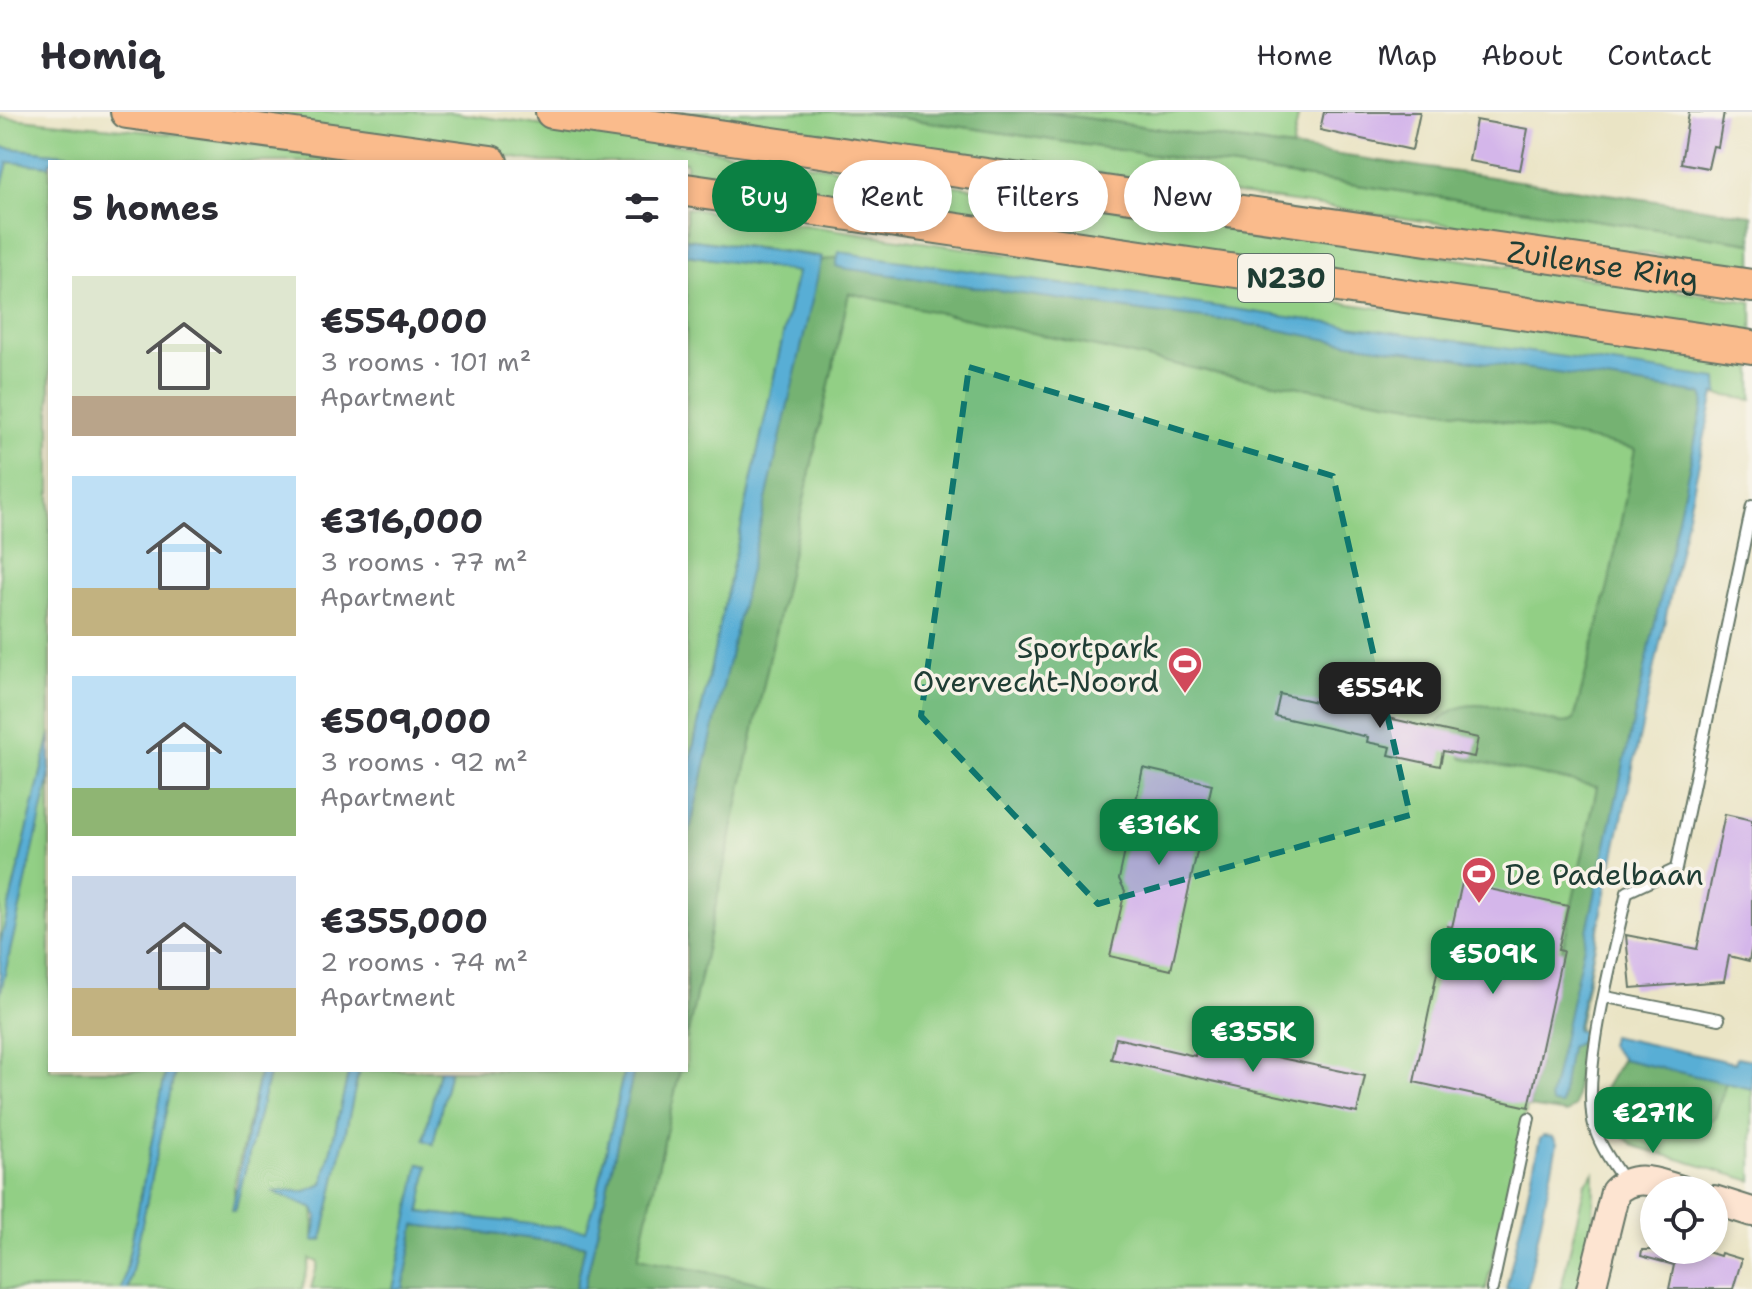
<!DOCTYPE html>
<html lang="en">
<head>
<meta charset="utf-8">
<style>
	:root { --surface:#fff; --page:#f2f2f3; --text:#2b2b33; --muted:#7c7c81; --line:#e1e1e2; --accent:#0b8043 }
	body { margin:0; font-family:"Shantell Sans",sans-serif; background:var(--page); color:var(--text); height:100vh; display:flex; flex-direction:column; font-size:30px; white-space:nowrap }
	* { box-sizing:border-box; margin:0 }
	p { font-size:26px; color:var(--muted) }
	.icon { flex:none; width:44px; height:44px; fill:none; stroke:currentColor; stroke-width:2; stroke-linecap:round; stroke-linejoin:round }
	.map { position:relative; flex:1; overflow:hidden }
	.side { position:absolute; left:48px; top:48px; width:640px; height:912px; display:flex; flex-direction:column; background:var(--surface); border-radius:0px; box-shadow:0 4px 12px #0003 }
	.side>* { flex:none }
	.hud { position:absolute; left:712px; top:48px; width:760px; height:72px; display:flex; gap:16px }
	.buttons { position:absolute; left:1640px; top:1064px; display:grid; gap:16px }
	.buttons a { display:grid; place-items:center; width:88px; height:88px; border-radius:50%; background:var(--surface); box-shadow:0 4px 12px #0003; font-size:40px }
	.price { position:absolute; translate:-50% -68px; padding:0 18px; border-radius:16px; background:var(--accent); color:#fff; font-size:26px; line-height:52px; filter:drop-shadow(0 2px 4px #0008) }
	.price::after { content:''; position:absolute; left:50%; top:48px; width:24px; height:18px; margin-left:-12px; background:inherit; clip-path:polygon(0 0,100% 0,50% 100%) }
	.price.on { background:#222; color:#fff }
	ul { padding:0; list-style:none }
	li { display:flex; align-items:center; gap:24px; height:200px; padding:0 24px }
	li span { display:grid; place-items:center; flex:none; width:224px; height:160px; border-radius:0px; color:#555 }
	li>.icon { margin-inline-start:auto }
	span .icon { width:96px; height:96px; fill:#fffc; stroke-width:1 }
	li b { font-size:34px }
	h2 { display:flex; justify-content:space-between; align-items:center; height:96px; padding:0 24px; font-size:34px }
	.chip { padding:0 28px; border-radius:36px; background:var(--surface); box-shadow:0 4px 12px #0003; font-size:28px; line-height:72px }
	.chip.on { background:var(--accent); color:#fff }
	header { display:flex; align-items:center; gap:48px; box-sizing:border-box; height:112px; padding:0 40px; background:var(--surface); border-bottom:2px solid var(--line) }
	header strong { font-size:38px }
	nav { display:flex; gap:44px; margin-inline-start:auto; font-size:28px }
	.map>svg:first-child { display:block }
	.green { fill:#92cf85; stroke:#58865c; stroke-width:2 }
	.forest { fill:#75b272; stroke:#4a7853; stroke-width:2 }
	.water { fill:#59aed5; stroke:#3c7684; stroke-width:2 }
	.building { fill:#d4b6ea }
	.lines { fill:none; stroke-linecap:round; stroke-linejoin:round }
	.lane-casing { stroke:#667767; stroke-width:14 }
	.secondary-casing { stroke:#667767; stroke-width:32 }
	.primary-casing { stroke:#667767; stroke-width:36 }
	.lane { stroke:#fff; stroke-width:10 }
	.secondary { stroke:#fde4d1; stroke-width:28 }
	.primary { stroke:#fabb8c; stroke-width:32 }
	.marked { fill:#0f766e; fill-opacity:0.2; stroke:#0f766e; stroke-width:6; stroke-dasharray:16 10; stroke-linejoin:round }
	.labels { text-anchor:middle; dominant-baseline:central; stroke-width:7; stroke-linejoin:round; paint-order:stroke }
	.shield { fill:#f7f3e8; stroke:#60746a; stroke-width:2 }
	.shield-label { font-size:28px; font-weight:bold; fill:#1f3d34 }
	.street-label { font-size:30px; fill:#1f3d34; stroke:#f7f3e8 }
	.poi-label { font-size:30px; fill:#1f3d34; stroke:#f7f3e8; text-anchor:end }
</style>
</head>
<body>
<header>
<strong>Homiq</strong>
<nav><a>Home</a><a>Map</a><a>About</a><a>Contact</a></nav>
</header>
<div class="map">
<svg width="1752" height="1177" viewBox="0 0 1752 1177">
	<rect width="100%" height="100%" fill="#f7f3e8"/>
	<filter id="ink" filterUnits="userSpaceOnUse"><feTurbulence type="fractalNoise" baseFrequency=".0125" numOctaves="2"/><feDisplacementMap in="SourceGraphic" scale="16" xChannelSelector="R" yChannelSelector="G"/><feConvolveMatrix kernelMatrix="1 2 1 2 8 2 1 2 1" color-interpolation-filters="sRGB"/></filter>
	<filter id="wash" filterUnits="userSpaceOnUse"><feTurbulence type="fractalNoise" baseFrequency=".006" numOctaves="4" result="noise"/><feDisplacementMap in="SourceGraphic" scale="32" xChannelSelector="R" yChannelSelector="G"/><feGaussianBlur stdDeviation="1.8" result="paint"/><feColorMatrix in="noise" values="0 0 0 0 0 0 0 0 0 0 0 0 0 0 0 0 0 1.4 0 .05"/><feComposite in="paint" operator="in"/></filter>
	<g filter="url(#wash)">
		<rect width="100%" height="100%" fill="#eae4c5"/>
		<g class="green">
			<path d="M191,0h259l1302,190v34l-1066,-153v-21h-143z"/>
			<path d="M679,0h182l891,131v26z"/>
			<path d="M1044,0h255l-7,36z"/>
			<path d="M0,5l183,18 189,27h-239l-133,-15z"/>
			<path d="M8,50l42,4v569l-50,209v-752z"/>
			<path d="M686,96l1066,154v38l-904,-145 -28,6 1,-5 -135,-17z"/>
			<path d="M686,143l111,16 -111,509z"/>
			<path d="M836,172l841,155 -191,850h-823l-37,-7 44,-212h16v-74z"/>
			<path d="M50,664v294h116l-44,219h-122v-294z"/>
			<path d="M175,958h85l-26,115 1,26 35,-141h79l-26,114 -17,7h-31l39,18 -1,32 9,-1 37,-170h80l-15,69 9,5 17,-74h174l-29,133 -9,28 -167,-19 9,-46 -8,-2 -27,125h-82l7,-27 -8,-3 -8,30h-174z"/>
			<path d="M1726,970l26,7v92l-117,-35 -13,-11 -13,-27 99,14 7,-4z"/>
			<path d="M1594,1060l-1,58 -12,59h-20l24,-105z"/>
		</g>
		<g class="forest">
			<path d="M861,0h183l708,103v28z"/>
			<path d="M848,143l858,138 -128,637 4,1 -7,75 -8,7 -38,-6 68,-320 -135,-29 -1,-5 -35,-12c27,-56 70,-33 118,-22 11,3 21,6 30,1l35,-138 26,-133 -173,-36 -238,-38 -375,-82 -163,749v-195l134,-586z"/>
			<path d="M1622,947l104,23 -11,36 -12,4 -94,-14 -7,-16z"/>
			<path d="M634,958h46l-42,188 153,31h-207z"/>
			<path d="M415,1113l170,20 -9,44h-173z"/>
		</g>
		<g class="water">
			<path d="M0,35l133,15h-83v4l-42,-4 -8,30z"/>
			<path d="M686,127l136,18 -136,590v-67l111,-508 -111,-17z"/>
			<path d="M839,140l878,127 1,14 -4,1 -138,636 6,2 -2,10 -10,5 -9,58 -8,-1 -3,-5 154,-699 -2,-6 -372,-54 -98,-19 -85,-9 -305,-44 -6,-2z"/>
			<path d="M50,623v41l-50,219v-51z"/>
			<path d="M1611,924l124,27 2,-6 15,3v29l-130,-30 -13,-14z"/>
			<path d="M166,958h9l-47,219h-6z"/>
			<path d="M260,958h10l-35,141 -3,-1z"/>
			<path d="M349,958h10l-37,170 -9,1 4,-24 -3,-8 -42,-18h34l17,-7z"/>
			<path d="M439,958h11l-17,74 -9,-4z"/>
			<path d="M624,958h10l-50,219h-8l9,-44 -170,-20 -12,64h-10l26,-125 9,2 -8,46 166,18 9,-27z"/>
			<path d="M1543,1024l10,1 4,7 -30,145h-21l34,-150z"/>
		</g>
		<g id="blocks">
			<g class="building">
				<path d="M1324,0h96l-8,38 -92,-20z"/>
				<path d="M1689,0h35l-6,35 -5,-1 -5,22 -27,-5z"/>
				<path d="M1476,8l52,9 -8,41 -51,-9z"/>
				<path d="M1280,582l198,44 -4,19 -31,-6 -3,15 -51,-11 2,-8 -24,-5 1,-5 -93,-21z"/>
				<path d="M1143,656l69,16 -41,186 -61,-14 15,-65 -6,-12z"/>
				<path d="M1725,702l27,6v125l-3,16 -20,-5 -5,25 -93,7 -5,-53 71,14z"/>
				<path d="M1462,771l106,23 -10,44 5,1 -34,156 -115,-25 33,-156 5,1z"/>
				<path d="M1116,926l79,18 2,-9 58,13 2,-7 108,23 -8,37 -246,-54z"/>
				<path d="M1642,1138h59l19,6 1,-3 20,6v3l-8,27h-64l5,-24 -33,-9z"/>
			</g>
		</g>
	</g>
	<g filter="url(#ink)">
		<use href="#blocks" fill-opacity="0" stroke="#667767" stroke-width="2"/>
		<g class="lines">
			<g class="lane-casing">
				<g id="lane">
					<path d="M1606,885l113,22"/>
					<path d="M1625,1070c-11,-16 -24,-34 -30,-53 -16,-53 20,-179 32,-237l49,-23 76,-363"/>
					<path d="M1492,1177l37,-171"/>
				</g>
			</g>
			<g class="secondary-casing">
				<g id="secondary">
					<path d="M1714,1088l38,12"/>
					<path d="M1591,1177l24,-97c20,-20 41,-9 66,-2"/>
				</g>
			</g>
			<g class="primary-casing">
				<g id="primary">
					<path d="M127,0l364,50"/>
					<path id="s1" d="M552,0l1200,174"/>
					<path d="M686,78l1066,157"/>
				</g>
			</g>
			<use href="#lane" class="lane"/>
			<use href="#secondary" class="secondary"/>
			<use href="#primary" class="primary"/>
		</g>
	</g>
	<path class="marked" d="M969,255l364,109 77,339 -312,89 -177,-188z"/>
	<defs>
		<g id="stadium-pin" transform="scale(1.8)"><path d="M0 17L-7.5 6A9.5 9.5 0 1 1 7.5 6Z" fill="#d1495b" stroke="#f7f3e8"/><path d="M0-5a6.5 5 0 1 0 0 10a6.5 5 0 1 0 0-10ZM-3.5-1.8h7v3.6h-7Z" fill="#fff"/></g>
	</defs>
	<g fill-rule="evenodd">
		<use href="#stadium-pin" x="1185" y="552"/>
		<use href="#stadium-pin" x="1479" y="762"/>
	</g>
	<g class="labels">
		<rect class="shield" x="1238" y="142" width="96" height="48" rx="6"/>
		<g class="shield-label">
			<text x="1286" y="166">N230</text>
		</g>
		<g class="street-label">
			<text stroke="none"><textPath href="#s1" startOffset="1062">Zuilense Ring</textPath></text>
		</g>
		<g class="poi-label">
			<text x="1159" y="535">Sportpark<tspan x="1159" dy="34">Overvecht-Noord</tspan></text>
			<text x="1505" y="762" text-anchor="start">De Padelbaan</text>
		</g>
	</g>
</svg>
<div class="buttons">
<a><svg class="icon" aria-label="locate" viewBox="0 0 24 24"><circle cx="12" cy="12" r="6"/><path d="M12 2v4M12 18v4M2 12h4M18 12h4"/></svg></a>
</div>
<b class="price on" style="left:1380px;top:618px">€554K</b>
<b class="price" style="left:1159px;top:755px">€316K</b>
<b class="price" style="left:1493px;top:884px">€509K</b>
<b class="price" style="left:1253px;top:962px">€355K</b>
<b class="price" style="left:1653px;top:1043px">€271K</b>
<div class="hud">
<a class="chip on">Buy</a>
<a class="chip">Rent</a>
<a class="chip">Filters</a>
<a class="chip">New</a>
</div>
<section class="side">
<h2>5 homes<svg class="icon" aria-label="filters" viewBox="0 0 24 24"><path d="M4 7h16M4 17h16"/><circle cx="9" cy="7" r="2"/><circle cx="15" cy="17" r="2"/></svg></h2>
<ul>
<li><span style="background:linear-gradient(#dfe7d0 75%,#b9a48a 0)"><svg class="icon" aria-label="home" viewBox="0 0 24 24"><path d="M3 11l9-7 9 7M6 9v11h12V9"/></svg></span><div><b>€554,000</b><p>3 rooms · 101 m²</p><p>Apartment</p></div></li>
<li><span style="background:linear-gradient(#bfe0f5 70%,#c2b280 0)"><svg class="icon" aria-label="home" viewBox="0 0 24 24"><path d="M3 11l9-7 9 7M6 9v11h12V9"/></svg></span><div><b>€316,000</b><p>3 rooms · 77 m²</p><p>Apartment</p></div></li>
<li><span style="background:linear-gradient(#bfe0f5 70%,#8fb573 0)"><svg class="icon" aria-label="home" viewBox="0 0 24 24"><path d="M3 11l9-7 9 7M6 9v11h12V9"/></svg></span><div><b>€509,000</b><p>3 rooms · 92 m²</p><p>Apartment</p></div></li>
<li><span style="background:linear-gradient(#c9d6e8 70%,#c2b280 0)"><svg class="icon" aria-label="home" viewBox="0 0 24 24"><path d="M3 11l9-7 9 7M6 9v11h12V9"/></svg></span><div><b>€355,000</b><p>2 rooms · 74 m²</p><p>Apartment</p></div></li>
</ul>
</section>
</div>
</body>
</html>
